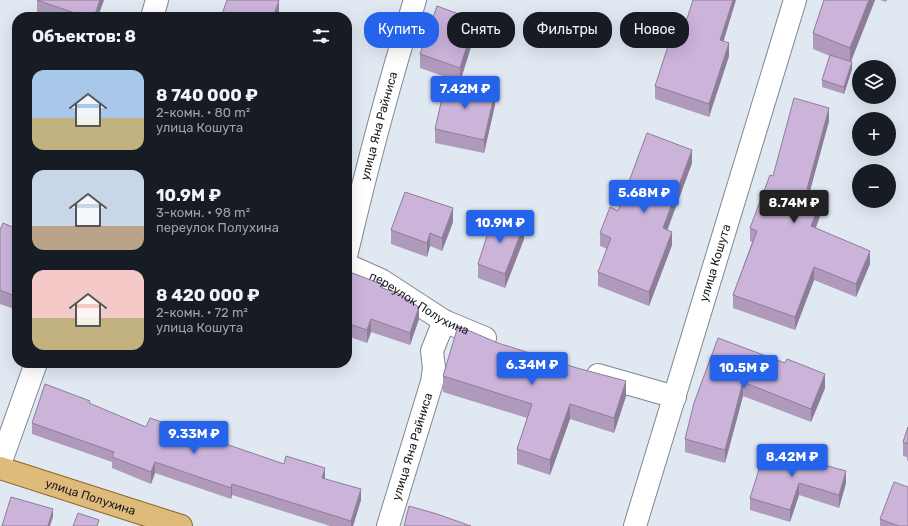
<!DOCTYPE html>
<html lang="ru">
<head>
<meta charset="utf-8">
<style>
	:root { --surface:#171b24; --page:#20242c; --text:#f1f3f6; --muted:#9ea1a6; --accent:#2563eb }
	body { margin:0; font-family:Rubik,sans-serif; background:var(--page); color:var(--text); height:100vh; display:flex; flex-direction:column; font-size:15px; white-space:nowrap }
	* { box-sizing:border-box; margin:0 }
	p { font-size:13px; color:var(--muted) }
	.icon { flex:none; width:22px; height:22px; fill:none; stroke:currentColor; stroke-width:2; stroke-linecap:round; stroke-linejoin:round }
	.map { position:relative; flex:1; overflow:hidden }
	.side { position:absolute; left:12px; top:12px; width:340px; height:356px; display:flex; flex-direction:column; background:var(--surface); border-radius:16px; box-shadow:0 4px 16px #0002 }
	.side>* { flex:none }
	.guide { position:absolute; left:364px; top:12px; width:380px; height:36px; display:flex; gap:8px }
	.buttons { position:absolute; left:852px; top:60px; display:grid; gap:8px }
	.buttons a { display:grid; place-items:center; width:44px; height:44px; border-radius:50%; background:var(--surface); box-shadow:0 4px 16px #0002; font-size:20px }
	.price { position:absolute; translate:-50% -34px; padding:0 9px; border-radius:4px; background:var(--accent); color:#fff; font-size:13px; line-height:26px; filter:drop-shadow(0 1px 2px #0008) }
	.price::after { content:''; position:absolute; left:50%; top:24px; width:12px; height:9px; margin-left:-6px; background:inherit; clip-path:polygon(0 0,100% 0,50% 100%) }
	.price.active { background:#222; color:#fff }
	ul { padding:0; list-style:none }
	li { display:flex; align-items:center; gap:12px; height:100px; padding:0 20px }
	li span { display:grid; place-items:center; flex:none; width:112px; height:80px; border-radius:12px; color:#555 }
	li>.icon { margin-inline-start:auto }
	span .icon { width:48px; height:48px; fill:#fffc; stroke-width:1 }
	li b { font-size:17px }
	h2 { display:flex; justify-content:space-between; align-items:center; height:48px; padding:0 20px; font-size:17px }
	.chip { padding:0 14px; border-radius:16px; background:var(--surface); box-shadow:0 4px 16px #0002; font-size:14px; line-height:36px }
	.chip.active { background:var(--accent); color:#fff }
	.map>svg:first-child { display:block }
	.lines { fill:none; stroke-linecap:round; stroke-linejoin:round }
	.minor-casing { stroke:#808790; stroke-width:24 }
	.major-casing { stroke:#8b6522; stroke-width:24 }
	.minor { stroke:#fff; stroke-width:22 }
	.major { stroke:#dfbb7b; stroke-width:22 }
	.wall { fill:#af9abb }
	.shaded-wall { fill:#8e7d99 }
	.building { fill:#cbb3da; stroke:#8e7d99 }
	.labels { text-anchor:middle; dominant-baseline:central; stroke-width:3; stroke-linejoin:round; paint-order:stroke }
	.street-label { font-size:12px; fill:#191c20; stroke:#eff5fd }
</style>
</head>
<body>
<div class="map">
<svg width="908" height="526" viewBox="0 0 908 526">
	<rect width="100%" height="100%" fill="#e0e8f2"/>
	<g class="lines">
		<g class="minor-casing">
			<g id="minor">
				<path d="M152,17l5,-17"/>
				<path id="s1" d="M347,252c20,-85 42,-169 68,-252"/>
				<path id="s2" d="M347,265l34,15 63,41 41,17"/>
				<path d="M598,375l77,22"/>
				<path d="M0,464l36,-101"/>
				<path id="s3" d="M388,526l44,-144 2,-14 -2,-17 12,-30"/>
				<path id="s4" d="M635,526l160,-526"/>
			</g>
		</g>
		<g class="major-casing">
			<g id="major">
				<path id="s5" d="M0,468l181,58"/>
			</g>
		</g>
		<use href="#minor" class="minor"/>
		<use href="#major" class="major"/>
	</g>
	<g class="wall">
		<path d="M37,0l61,17h-52l-9,-3z"/>
		<path d="M875,0l-24,61 1,8 -8,25 -22,-7v-7l8,-24 -17,-7v-16z"/>
		<path d="M880,0h7l-1,2z"/>
		<path d="M475,34l-15,48 -40,-14v-14z"/>
		<path d="M724,41l5,15 -20,61 -54,-18v-13z"/>
		<path d="M495,105l-11,48 -49,-10v-14z"/>
		<path d="M829,121l-19,69 13,18 -7,20 54,36 -14,33 -42,-17 -19,50 -62,-22v-13l19,-53 -2,-1v-13l23,-52z"/>
		<path d="M692,163l-25,67 5,15 -23,61 -51,-20v-14l9,-23 -7,-3v-13l18,-22z"/>
		<path d="M453,222l-11,29 -12,-5 -3,11 -36,-13v-14z"/>
		<path d="M17,229v81l-17,-6v-74z"/>
		<path d="M524,239l-19,49 -27,-10v-14z"/>
		<path d="M347,271l37,17 35,31 -9,26 -39,-13 -4,11 -20,-7z"/>
		<path d="M718,338l107,50 -14,34 -68,-26 -18,67 -40,-11v-13z"/>
		<path d="M443,376l183,20 -12,37 -44,-14 -20,56 -33,-11v-15l10,-31 -84,-26z"/>
		<path d="M90,404l56,23 179,52 36,21 -8,26h-23l-98,-31 -1,4 -76,-26 -4,11 -39,-16v-6l-80,-28v-11z"/>
		<path d="M908,427v34h-1v-4l-4,-1v-14z"/>
		<path d="M769,459l38,1 39,23 -7,25 -40,-13 -9,27 -40,-12v-12z"/>
		<path d="M880,519l28,7h-28z"/>
	</g>
	<g class="shaded-wall">
		<path d="M100,0h4l-6,17h-4z"/>
		<path d="M274,0h5l-3,11 3,-10v16h-6z"/>
		<path d="M733,0h3l-16,53v-13z"/>
		<path d="M869,0h6l-25,64v-16z"/>
		<path d="M475,20v14l-15,48v-14z"/>
		<path d="M729,43v13l-20,61v-13z"/>
		<path d="M852,62v7l-8,25v-7z"/>
		<path d="M495,92v13l-11,48v-13z"/>
		<path d="M829,108v13l-22,81v-13z"/>
		<path d="M692,150v13l-29,79v-14z"/>
		<path d="M823,195v13l-12,31v-13z"/>
		<path d="M453,208v14l-11,29v-13z"/>
		<path d="M524,225v14l-19,49v-14z"/>
		<path d="M672,232v13l-23,61v-14z"/>
		<path d="M430,233v13l-3,11v-14z"/>
		<path d="M870,251v13l-14,33v-13z"/>
		<path d="M814,267v13l-19,50v-13z"/>
		<path d="M419,307v12l-9,26v-12z"/>
		<path d="M371,319v13l-4,11v-13z"/>
		<path d="M825,374v14l-14,34v-13z"/>
		<path d="M626,381v15l-12,37v-15z"/>
		<path d="M743,382v14l-18,67v-13z"/>
		<path d="M570,404v15l-20,56v-15z"/>
		<path d="M155,462v11l-4,11v-12z"/>
		<path d="M325,468v11l-3,-1z"/>
		<path d="M846,471v12l-7,25v-13z"/>
		<path d="M799,483v12l-9,27v-12z"/>
		<path d="M232,484v11l-1,4v-11z"/>
		<path d="M361,489v11l-8,26h-2v-5z"/>
		<path d="M53,509v8l-3,9h-2z"/>
	</g>
	<g class="building">
		<path d="M37,0h63l-6,17h-8z"/>
		<path d="M227,0h50l2,1 -6,16h-52z"/>
		<path d="M693,0h40l-13,40 9,3 -20,61 -54,-18 20,-61 9,3z"/>
		<path d="M824,0h45l-19,48 -37,-15z"/>
		<path d="M437,6l38,14 -15,48 -40,-14z"/>
		<path d="M830,55l22,7 -8,25 -22,-7z"/>
		<path d="M446,81l49,11 -11,48 -49,-11z"/>
		<path d="M794,98l35,10 -22,81 16,6 -12,31 59,25 -14,33 -42,-17 -19,50 -62,-22 24,-64 -7,-3 20,-53 3,1z"/>
		<path d="M647,133l45,17 -29,78 9,4 -23,60 -51,-20 13,-34 -11,-5 10,-26 8,4z"/>
		<path d="M405,192l48,16 -11,30 -12,-5 -3,10 -36,-13z"/>
		<path d="M494,214l30,11 -19,49 -27,-10z"/>
		<path d="M3,223l14,6v68l-17,-7v-60z"/>
		<path d="M347,271l37,14 -2,3 16,5 21,14 -9,26 -39,-14 -4,11 -20,-7z"/>
		<path d="M458,326l40,17 79,25 49,13 -12,37 -44,-14 -20,56 -33,-11 15,-45 -89,-28z"/>
		<path d="M718,338l67,25 2,-4 38,15 -14,35 -68,-27 -18,68 -40,-11 9,-36z"/>
		<path d="M45,384l45,17 -1,2 57,24 4,-9 134,46 2,-8 39,12 -3,10 39,11 -10,32 -119,-37 -1,4 -76,-26 -4,10 -39,-15 2,-5 -82,-29z"/>
		<path d="M908,427v17l-5,-2z"/>
		<path d="M773,445l34,11 -1,4 40,11 -7,24 -40,-12 -9,27 -40,-12 13,-41 6,2z"/>
		<path d="M894,482l14,5v39h-9l-19,-7z"/>
		<path d="M11,497l42,12 -5,17h-46z"/>
		<path d="M409,506l28,8 34,12h-67z"/>
		<path d="M78,513l21,7 -2,6h-24z"/>
	</g>
	<g class="labels">
		<g class="street-label">
			<text stroke="none"><textPath href="#s1" startOffset="130">улица Яна Райниса</textPath></text>
			<text stroke="none"><textPath href="#s4" startOffset="275">улица Кошута</textPath></text>
			<text stroke="none"><textPath href="#s2" startOffset="82">переулок Полухина</textPath></text>
			<text stroke="none"><textPath href="#s3" startOffset="83">улица Яна Райниса</textPath></text>
			<text stroke="none"><textPath href="#s5" startOffset="95">улица Полухина</textPath></text>
		</g>
	</g>
</svg>
<div class="buttons">
<a><svg class="icon" aria-label="layers" viewBox="0 0 24 24"><path d="M12 4l9 5-9 5-9-5zM3 14l9 5 9-5"/></svg></a>
<a>+</a>
<a>−</a>
</div>
<b class="price" style="left:465px;top:110px">7.42M ₽</b>
<b class="price" style="left:644px;top:214px">5.68M ₽</b>
<b class="price active" style="left:794px;top:224px">8.74M ₽</b>
<b class="price" style="left:500px;top:244px">10.9M ₽</b>
<b class="price" style="left:532px;top:386px">6.34M ₽</b>
<b class="price" style="left:744px;top:389px">10.5M ₽</b>
<b class="price" style="left:194px;top:455px">9.33M ₽</b>
<b class="price" style="left:792px;top:478px">8.42M ₽</b>
<div class="guide">
<a class="chip active">Купить</a>
<a class="chip">Снять</a>
<a class="chip">Фильтры</a>
<a class="chip">Новое</a>
</div>
<section class="side">
<h2>Объектов: 8<svg class="icon" aria-label="filters" viewBox="0 0 24 24"><path d="M4 7h16M4 17h16"/><circle cx="9" cy="7" r="2"/><circle cx="15" cy="17" r="2"/></svg></h2>
<ul>
<li><span style="background:linear-gradient(#a9c7e8 60%,#c2b280 0)"><svg class="icon" aria-label="home" viewBox="0 0 24 24"><path d="M3 11l9-7 9 7M6 9v11h12V9"/></svg></span><div><b>8 740 000 ₽</b><p>2-комн. · 80 m²</p><p>улица Кошута</p></div></li>
<li><span style="background:linear-gradient(#c9d6e8 70%,#b9a48a 0)"><svg class="icon" aria-label="home" viewBox="0 0 24 24"><path d="M3 11l9-7 9 7M6 9v11h12V9"/></svg></span><div><b>10.9M ₽</b><p>3-комн. · 98 m²</p><p>переулок Полухина</p></div></li>
<li><span style="background:linear-gradient(#f6c9c9 60%,#c2b280 0)"><svg class="icon" aria-label="home" viewBox="0 0 24 24"><path d="M3 11l9-7 9 7M6 9v11h12V9"/></svg></span><div><b>8 420 000 ₽</b><p>2-комн. · 72 m²</p><p>улица Кошута</p></div></li>
</ul>
</section>
</div>
</body>
</html>
